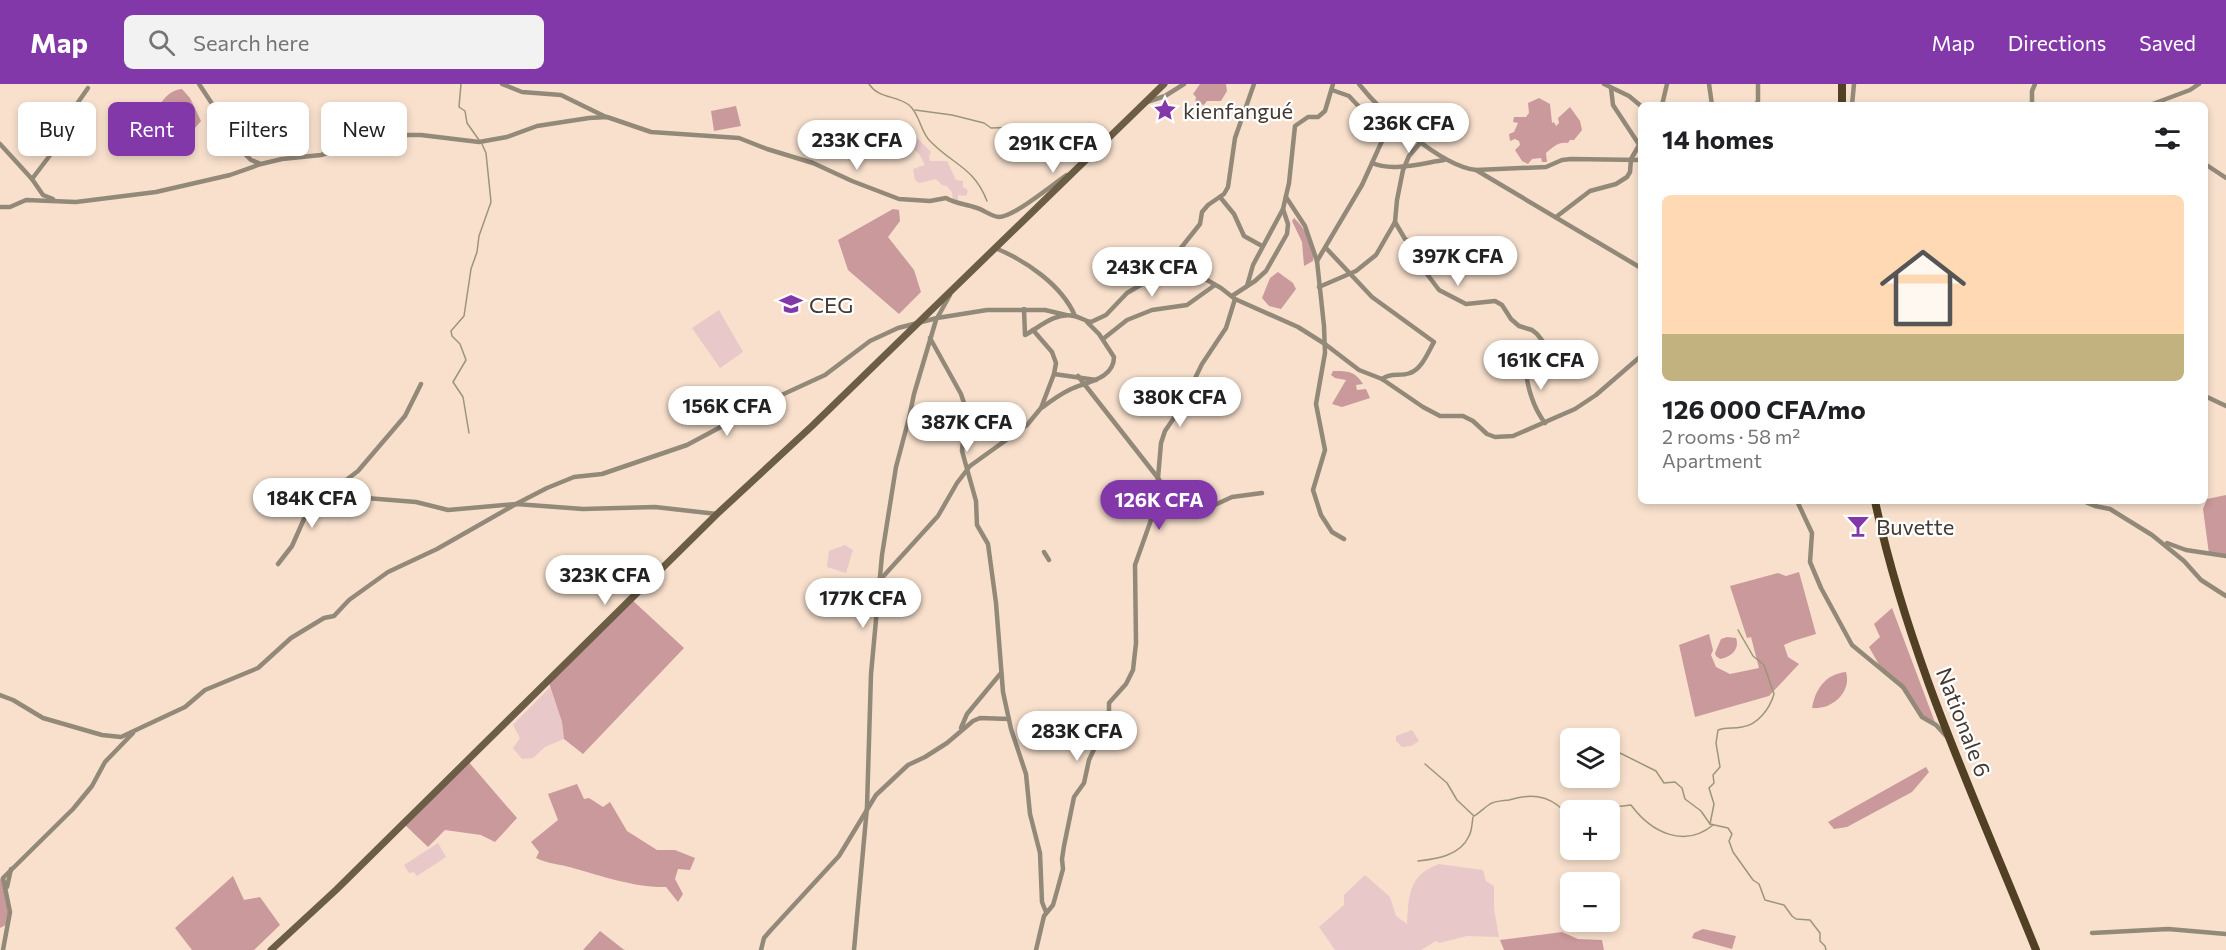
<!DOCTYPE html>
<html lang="en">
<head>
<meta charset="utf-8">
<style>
	:root { --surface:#fff; --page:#f2f2f2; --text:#202124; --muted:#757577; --line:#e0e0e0; --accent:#8338aa }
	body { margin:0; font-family:Commissioner,sans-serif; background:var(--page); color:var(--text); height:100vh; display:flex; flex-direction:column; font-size:22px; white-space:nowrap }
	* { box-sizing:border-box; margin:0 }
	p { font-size:20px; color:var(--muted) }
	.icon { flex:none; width:33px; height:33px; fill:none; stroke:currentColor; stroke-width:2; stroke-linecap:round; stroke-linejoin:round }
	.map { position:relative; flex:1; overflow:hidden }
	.sheet { position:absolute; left:1638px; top:18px; width:570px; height:402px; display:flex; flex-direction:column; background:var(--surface); border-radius:9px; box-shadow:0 3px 9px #0003 }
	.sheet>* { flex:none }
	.hud { position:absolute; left:18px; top:18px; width:570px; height:54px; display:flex; gap:12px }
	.fabs { position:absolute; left:1560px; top:644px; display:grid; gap:12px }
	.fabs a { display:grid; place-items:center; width:60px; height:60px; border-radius:9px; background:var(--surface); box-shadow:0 3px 9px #0003; font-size:30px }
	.price { position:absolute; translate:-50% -51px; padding:0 14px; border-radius:21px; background:#fff; color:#222; font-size:20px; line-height:39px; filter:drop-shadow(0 2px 3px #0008) }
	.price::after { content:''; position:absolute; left:50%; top:36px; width:18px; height:14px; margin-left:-9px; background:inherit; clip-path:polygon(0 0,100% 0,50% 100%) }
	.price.on { background:var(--accent); color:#fff }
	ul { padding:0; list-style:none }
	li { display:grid; align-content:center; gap:12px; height:318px; padding:0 24px }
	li+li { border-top:2px solid var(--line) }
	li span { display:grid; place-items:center; height:186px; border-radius:9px; color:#555 }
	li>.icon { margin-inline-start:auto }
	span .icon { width:108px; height:108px; fill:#fffc; stroke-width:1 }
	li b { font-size:26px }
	h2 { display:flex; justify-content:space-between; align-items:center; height:72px; padding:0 24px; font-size:26px }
	.pill { padding:0 21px; border-radius:9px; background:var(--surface); box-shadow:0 3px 9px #0003; font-size:21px; line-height:54px }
	.pill.on { background:var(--accent); color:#fff }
	header { display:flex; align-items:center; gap:36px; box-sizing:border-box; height:84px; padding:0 30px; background:var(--accent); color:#fff }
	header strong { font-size:28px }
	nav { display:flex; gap:33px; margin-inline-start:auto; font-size:21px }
	.search { width:420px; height:54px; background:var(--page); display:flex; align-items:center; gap:15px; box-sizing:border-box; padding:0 21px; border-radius:9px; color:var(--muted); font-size:22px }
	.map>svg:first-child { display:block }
	.green { fill:#e8c8c8 }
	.forest { fill:#ca999b }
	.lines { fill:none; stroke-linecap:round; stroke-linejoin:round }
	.stream { stroke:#9c9676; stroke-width:1.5 }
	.minor { stroke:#938979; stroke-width:4.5 }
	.secondary { stroke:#6c5e46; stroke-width:7 }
	.primary { stroke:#514023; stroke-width:8 }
	.labels { text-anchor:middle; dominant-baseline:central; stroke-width:4.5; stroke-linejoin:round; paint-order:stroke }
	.poi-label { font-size:22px; fill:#443a33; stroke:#fff; text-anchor:start }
	.street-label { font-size:22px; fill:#443a33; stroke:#fff }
</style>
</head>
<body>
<header>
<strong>Map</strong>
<div class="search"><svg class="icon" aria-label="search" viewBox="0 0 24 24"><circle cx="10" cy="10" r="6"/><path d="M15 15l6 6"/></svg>Search here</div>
<nav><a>Map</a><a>Directions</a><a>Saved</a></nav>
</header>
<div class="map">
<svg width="2226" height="866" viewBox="0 0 2226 866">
	<rect width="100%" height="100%" fill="#f8e0cd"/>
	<g class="green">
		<path d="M913,43l3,10 15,15 -2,4 1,5h17l9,19 7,1v6l5,3 -2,6 -8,-1v5l-5,1 -1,-9 -5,-6 -5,-1 -6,-6 -17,4 -4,-3 -2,-11 12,-4 -6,-11 -7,-7 -3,3 -18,-6 1,-13z"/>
		<path d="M719,226l24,42 -23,16 -28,-40z"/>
		<path d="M845,461l8,5 -7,23 -19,-6 2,-16z"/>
		<path d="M550,603l12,35 2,17 -19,8 -12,11 -11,1 -9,-11 7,-10 -7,-13z"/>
		<path d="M1412,646l7,11 -8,5 -9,1 -6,-6v-5z"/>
		<path d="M438,759l8,14 -29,19 -3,-4 -5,1 -5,-8z"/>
		<path d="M1439,780l44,6 3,11 8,5v23l5,28 -32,-1 -28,7 -3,-2 -15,9h-86l-16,-23 25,-22v-10l21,-20 25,22 6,19 11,8c2,-28 1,-49 32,-60z"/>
	</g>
	<g class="forest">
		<path d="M1200,0h26l1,7 -6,10h-14l-3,4 -9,-2 1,-6 -3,-3z"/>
		<path d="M182,5l8,9 11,23c-13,15 -24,29 -44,25l-4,-5 3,-4 -7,-9c8,-16 13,-37 33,-39z"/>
		<path d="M1539,14l11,6 2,19 2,-1 2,4 3,-3 -1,-5 12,-11 10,14 2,9 -8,10h-4l-2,3c-11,-1 -14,4 -22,10l1,9h-5l-1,-4 -9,1 -4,5 -6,-3 -7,-11 5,-5 -1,-4 -4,-2 -5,2 -1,-7 5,-2 4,-9 -5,-1 1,-5h12l3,-4 -1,-10z"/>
		<path d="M736,22l5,20 -27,5 -3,-20z"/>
		<path d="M893,125l6,1 1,11 -12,16 26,33 7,22 -22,22 -51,-44 -10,-30z"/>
		<path d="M1294,134c11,10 21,27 19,43l-9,5 -2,-24 -10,-21z"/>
		<path d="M1278,188l15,11 3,6 -15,20 -12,-3 -7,-8 8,-20z"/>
		<path d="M1333,287c15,0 22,0 30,13l-7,1 1,5 9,-1 4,9 -28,9 -10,-3 14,-24 -11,-2 -4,-3z"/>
		<path d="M2226,411v61l-17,-2 -6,-45 4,-10z"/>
		<path d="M1799,488l17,62 -23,7 -9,4 4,12 11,7 -30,32 -74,21 -16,-72 30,-11 4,16 -2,5 5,12 14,7 29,-6 -8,-31 -4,1 -17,-52 48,-13 8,3z"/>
		<path d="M630,514l54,50 -101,106 -19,-15 -2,-17 -14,-42z"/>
		<path d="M1892,524l44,117 -14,-8 -12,-20 -28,-27 -13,-23 11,-10 -6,-13z"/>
		<path d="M1727,553l9,1c4,11 -5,19 -16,21l-4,-3 -1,-3 6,-14z"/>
		<path d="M1846,588c6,20 -14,38 -34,36 3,-18 13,-34 34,-36z"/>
		<path d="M467,676l50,58 -22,24 -14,-7 -36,-5 -17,17 -25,-24z"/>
		<path d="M1926,683l3,5 -17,20 -65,35 -13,2 -6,-7z"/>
		<path d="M577,700l7,15 5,-1 14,9 7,-5 17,29 30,19h18l20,8 -5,12 -12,-1 -3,10 8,15 -5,8 -12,-15c-29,1 -65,-11 -93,-19 -13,-4 -25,-4 -37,-10l3,-6 -8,-10 27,-22 -10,-26z"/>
		<path d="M233,792l11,24 16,-3 20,28 -26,25h-62l-17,-22z"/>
		<path d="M3,794l7,34 -2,12 -8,4v-49z"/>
		<path d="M1703,845l33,7 -4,13 -40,-11 2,-5z"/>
		<path d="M600,847l23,18 2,1h-42z"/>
		<path d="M1562,848l16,7 24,1 2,10h-100l-4,-10z"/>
	</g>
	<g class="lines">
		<g class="stream">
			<path d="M461,0l-2,23 6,4 2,12 12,17"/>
			<path d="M869,0c10,15 27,11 40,21 11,9 11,26 21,36 23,24 44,26 57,60"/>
			<path d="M915,26l37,5 32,8 7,5 28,-1"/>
			<path d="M469,349l-6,-36 -10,-15 13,-22 -6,-16 -8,-8 -1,-5 13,-15 7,-47 6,-17 2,-16 12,-34 -5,-49 -4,-9"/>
			<path d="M1566,655h4"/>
			<path d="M1610,664l46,23 8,12 11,-1 7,6 3,11 16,12 9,13 18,4 4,6 -3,7 4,11 20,28 6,4 6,16 19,5 8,11 4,3 14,1 10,13v8l5,5 1,4"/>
			<path d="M1425,680l22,19 10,17 17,16c5,-3 10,-8 16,-12 5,-3 12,-3 19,-4 20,-6 38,-6 54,10h7"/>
			<path d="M1589,726l42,-5c20,27 53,44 82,20"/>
			<path d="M1710,740l4,-20 -5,-16 5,-5 -1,-8 7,-8 -4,-24 2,-13c9,-3 15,-1 24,-3 16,-2 28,-19 32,-33l-10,-29 -11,-9 -15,-26"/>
			<path d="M1418,777c18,-2 42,-5 51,-25 3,-5 3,-13 4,-19"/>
		</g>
		<g class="minor">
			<path d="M199,0l47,71 5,5 10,4"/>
			<path d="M502,0l20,8 39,3 45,22"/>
			<path d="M1359,0c22,28 81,82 117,86l165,98"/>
			<path d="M1604,0l25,12 12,10"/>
			<path d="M1709,0l3,21"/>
			<path d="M1611,4l2,17 27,41"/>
			<path d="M1332,6l17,6 13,14 17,-3"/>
			<path d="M1147,18l18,-6 19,-12"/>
			<path d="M1662,21l5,-21"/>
			<path d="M1754,21l4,-3v-18"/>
			<path d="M1852,21l2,-21"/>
			<path d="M2032,21v-14l3,-7"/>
			<path d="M2150,21l40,-15 9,-6"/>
			<path d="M1375,24l5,13 2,20"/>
			<path d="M0,60l32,35 11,16 10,4"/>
			<path d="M1372,79c20,9 51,0 72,-3"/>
			<path d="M2205,80l21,14"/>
			<path d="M1476,86l70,-3 16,-7 9,-1 70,1"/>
			<path d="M32,95l19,-25 5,-20 32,-46"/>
			<path d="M1220,113l14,17 10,22 18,10"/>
			<path d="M1286,113l19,29 12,35 7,65 1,27 -9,51 9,46 -12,40 8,25 11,17 12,7"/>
			<path d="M0,123h10l16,-7 50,2 80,-10 74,-17 31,-11 21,-5 39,-4 67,-20h33l58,7 28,-5 30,-11 52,-8 18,-1 44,15 88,6 28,11 46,14 39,18 47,18 31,2 16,-3c10,6 21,6 31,10 7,2 15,9 22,9 15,0 54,-33 68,-42"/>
			<path d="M1556,133l34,-26 26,-7 11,-7 3,-5 1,-13 10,-17"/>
			<path d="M1395,138l10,17 11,7 5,20 18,24 27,14 29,-3 7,4 9,14 8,7 13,4 5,4 11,14 -23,17c2,21 7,41 20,58"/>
			<path d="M995,164c30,12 67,37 80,68"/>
			<path d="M1326,164l46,49 62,45c-6,10 -12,27 -24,31 -10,4 -19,-1 -28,6"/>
			<path d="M1175,172l18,16 28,16 14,11 63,28 27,17 34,26 23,9 41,28 17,9h23l10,5 14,13 8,3 18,-1 62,-27 21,-14 45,-39"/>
			<path d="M1317,177l45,-76 20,-44 18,-17"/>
			<path d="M1247,202l6,-21 30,-56"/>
			<path d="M1319,203l37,-16 20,-16 19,-33 2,-22 6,-30 6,-14 12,-14"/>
			<path d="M1232,212l23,-15 11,-10 21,-37 1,-10 -5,-15 6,-26 6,-57 13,-9h10l7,-6 8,-27"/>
			<path d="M1024,225l1,26c15,-8 30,-23 49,-19 6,1 11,5 17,6l15,-7 21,-22 34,-20 39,-49 2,-12 6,-7 16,-11 4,-7 7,-49 19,-54"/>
			<path d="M930,254l31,56 5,15 -4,42 14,50 1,24 11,19 8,59 7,89 8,37 15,45 4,40 10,39 2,49 4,10"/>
			<path d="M1103,255l24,-19 25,-10 35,-5 28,-20"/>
			<path d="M1054,290l42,6"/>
			<path d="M1078,292l80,102 19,30"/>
			<path d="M2205,312l21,10"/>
			<path d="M1043,323c9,-7 18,-13 28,-18 15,-7 43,-10 43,-32l-15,-23 -12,-12"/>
			<path d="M333,405l33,9 50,4 32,8 68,-6 31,-16 27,-11 28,-3 85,-29 88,-47 50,-23 45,-34 28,-13 39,-10 50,-8h58l21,5"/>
			<path d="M1797,417l15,32 -2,29 11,26 31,57 51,42 19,30 14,8 11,12"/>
			<path d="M2083,417l12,5 15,3 42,26 32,26 17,19 25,16"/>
			<path d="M1151,436l28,-13 27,2 26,-12 30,-4"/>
			<path d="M2167,459l19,7 40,6"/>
			<path d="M1044,468l5,8"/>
			<path d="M278,480l14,-18 12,-27 16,-19 38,-29 47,-55 16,-32"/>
			<path d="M879,497l59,-65 19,-33 13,-17 57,-41 14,-17 13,-34 2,-11 -4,-11 -19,-22"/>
			<path d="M0,611l13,5 30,18 59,17 19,2 64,-30 20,-17 53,-22 33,-30 33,-20 10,-2 15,-16 39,-28 49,-23 79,-45 67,5 72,-2 62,7"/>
			<path d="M961,644l6,-14 34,-41"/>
			<path d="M7,803l4,-18"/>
			<path d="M2092,849l76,-4 58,5"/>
			<path d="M3,866l7,-38 -7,-34 70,-69 19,-23 13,-24 28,-29"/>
			<path d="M761,866l3,-12 6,-7 69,-75 37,-61 32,-30 17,-8 22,-14 26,-22 7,-3 29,1"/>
			<path d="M854,866l13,-143 4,-133 11,-119 14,-88 13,-49 5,-24 22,-74 14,-25"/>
			<path d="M1036,866l8,-34 9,-11 4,-14 6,-22 -1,-10 2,-13 10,-49 10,-14 5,-23 20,-43v-14l17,-19 7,-14 3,-27 -1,-78 16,-45 7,-42 3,-35 4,-12 15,-22 22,-45 24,-36 9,-29"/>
		</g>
		<path class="secondary" d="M271,866l65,-60 381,-376 95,-88 352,-342"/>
		<g class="primary">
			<path d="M1842,0v21"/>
			<path d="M1875,417c33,156 102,302 161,449"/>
		</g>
	</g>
	<defs>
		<g id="sight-bare" transform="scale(1.8)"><path d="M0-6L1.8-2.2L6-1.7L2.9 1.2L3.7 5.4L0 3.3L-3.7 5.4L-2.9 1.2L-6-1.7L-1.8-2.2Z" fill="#8338aa" stroke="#fff" stroke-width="2.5" paint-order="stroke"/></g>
		<g id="school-bare" transform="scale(1.8)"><path d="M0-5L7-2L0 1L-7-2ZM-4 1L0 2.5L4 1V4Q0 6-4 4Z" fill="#8338aa" stroke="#fff" stroke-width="2.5" paint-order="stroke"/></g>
		<g id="bar-bare" transform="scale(1.8)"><path d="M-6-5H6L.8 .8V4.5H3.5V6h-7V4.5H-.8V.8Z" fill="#8338aa" stroke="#fff" stroke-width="2.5" paint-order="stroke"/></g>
	</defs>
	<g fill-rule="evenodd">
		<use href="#sight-bare" x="1165" y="26"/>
		<use href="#school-bare" x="791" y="220"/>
		<use href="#bar-bare" x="1858" y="442"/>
	</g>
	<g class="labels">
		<g class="poi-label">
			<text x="1183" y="26">kienfangué</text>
			<text x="809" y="220">CEG</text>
			<text x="1876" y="442">Buvette</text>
		</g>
		<g class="street-label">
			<text transform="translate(1964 638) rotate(69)">Nationale 6</text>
		</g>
	</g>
</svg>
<div class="fabs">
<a><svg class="icon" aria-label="layers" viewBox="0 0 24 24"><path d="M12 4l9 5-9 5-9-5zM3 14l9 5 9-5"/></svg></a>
<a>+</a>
<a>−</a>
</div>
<b class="price" style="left:1409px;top:70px">236K CFA</b>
<b class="price" style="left:857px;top:87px">233K CFA</b>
<b class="price" style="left:1053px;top:90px">291K CFA</b>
<b class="price" style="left:1458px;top:203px">397K CFA</b>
<b class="price" style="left:1152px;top:214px">243K CFA</b>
<b class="price" style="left:1541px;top:307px">161K CFA</b>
<b class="price" style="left:1180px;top:344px">380K CFA</b>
<b class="price" style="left:727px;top:353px">156K CFA</b>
<b class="price" style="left:967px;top:369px">387K CFA</b>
<b class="price" style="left:312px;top:445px">184K CFA</b>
<b class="price on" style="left:1159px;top:447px">126K CFA</b>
<b class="price" style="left:605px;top:522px">323K CFA</b>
<b class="price" style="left:863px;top:545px">177K CFA</b>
<b class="price" style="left:1077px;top:678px">283K CFA</b>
<div class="hud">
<a class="pill">Buy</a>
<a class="pill on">Rent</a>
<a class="pill">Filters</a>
<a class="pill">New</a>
</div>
<section class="sheet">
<h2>14 homes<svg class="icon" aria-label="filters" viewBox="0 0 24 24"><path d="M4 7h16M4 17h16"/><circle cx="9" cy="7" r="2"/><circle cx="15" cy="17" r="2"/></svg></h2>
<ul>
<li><span style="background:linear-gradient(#ffd9b3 75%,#c2b280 0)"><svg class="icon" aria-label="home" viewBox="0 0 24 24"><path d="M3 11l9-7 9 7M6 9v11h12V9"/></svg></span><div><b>126 000 CFA/mo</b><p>2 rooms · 58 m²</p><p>Apartment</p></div></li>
</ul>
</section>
</div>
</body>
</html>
